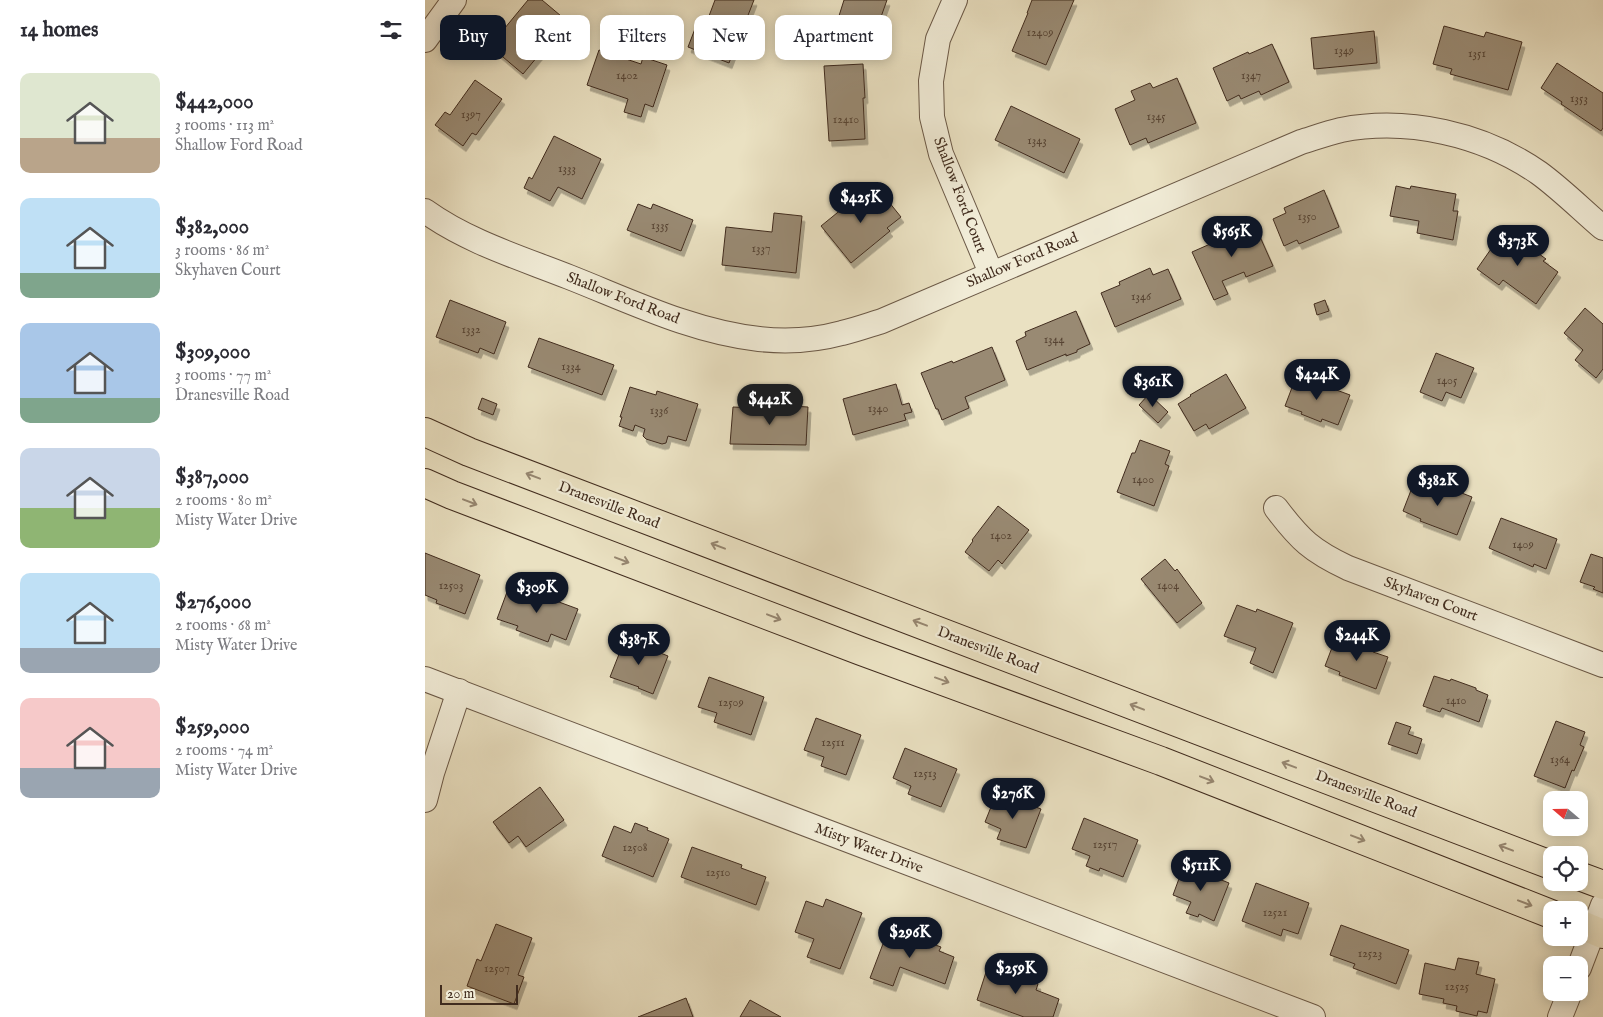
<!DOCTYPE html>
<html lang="en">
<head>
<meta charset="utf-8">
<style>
	:root { --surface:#fff; --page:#f2f2f3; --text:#2b2b33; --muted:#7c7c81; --accent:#111827 }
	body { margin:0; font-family:"IM FELL English",serif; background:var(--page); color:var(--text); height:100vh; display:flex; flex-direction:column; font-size:19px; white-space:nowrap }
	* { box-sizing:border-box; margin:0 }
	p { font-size:16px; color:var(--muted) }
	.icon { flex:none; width:28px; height:28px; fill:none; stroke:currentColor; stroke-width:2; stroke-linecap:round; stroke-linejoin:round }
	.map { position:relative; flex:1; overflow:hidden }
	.drawer { display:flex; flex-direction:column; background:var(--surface); width:425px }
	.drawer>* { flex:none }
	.hud { position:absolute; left:15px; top:15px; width:475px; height:45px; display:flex; gap:10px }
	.needle { width:32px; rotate:290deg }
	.controls { position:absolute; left:1118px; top:791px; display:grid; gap:10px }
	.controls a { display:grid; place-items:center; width:45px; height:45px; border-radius:10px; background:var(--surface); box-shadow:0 2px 12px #0003; font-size:25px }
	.scale { position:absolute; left:15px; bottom:12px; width:78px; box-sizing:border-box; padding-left:5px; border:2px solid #412c1e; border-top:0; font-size:14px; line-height:18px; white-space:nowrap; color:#412c1e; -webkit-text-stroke:4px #f1ecd7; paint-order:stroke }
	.price { position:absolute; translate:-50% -42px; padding:0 11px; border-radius:18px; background:var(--accent); color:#fff; font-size:16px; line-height:32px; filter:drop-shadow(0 1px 2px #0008) }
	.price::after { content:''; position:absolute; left:50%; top:30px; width:15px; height:11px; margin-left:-8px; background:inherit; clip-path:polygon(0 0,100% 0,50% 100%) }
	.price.on { background:#222; color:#fff }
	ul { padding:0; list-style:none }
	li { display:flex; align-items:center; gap:15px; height:125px; padding:0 20px }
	li span { display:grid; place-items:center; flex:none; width:140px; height:100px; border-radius:10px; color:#555 }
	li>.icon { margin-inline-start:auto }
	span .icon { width:60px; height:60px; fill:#fffc; stroke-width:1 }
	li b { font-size:21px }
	h2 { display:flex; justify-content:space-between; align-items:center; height:60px; padding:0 20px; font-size:21px }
	.tag { padding:0 18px; border-radius:10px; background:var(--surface); box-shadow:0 2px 12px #0003; font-size:18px; line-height:45px }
	.tag.on { background:var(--accent); color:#fff }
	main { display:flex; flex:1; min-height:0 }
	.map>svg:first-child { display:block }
	.building { fill:#998a73; stroke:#412c1e; filter:url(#shadow) }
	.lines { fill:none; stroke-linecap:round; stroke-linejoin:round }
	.street-casing { stroke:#6b5947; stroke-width:26 }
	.primary-casing { stroke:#412c1e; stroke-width:30 }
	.street { stroke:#f1ecd7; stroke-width:24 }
	.primary { stroke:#eae1c2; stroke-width:28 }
	.oneway { stroke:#968670 }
	.labels { text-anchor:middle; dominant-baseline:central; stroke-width:4.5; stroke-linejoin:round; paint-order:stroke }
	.number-label { font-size:12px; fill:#574433 }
	.street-label { font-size:15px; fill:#412c1e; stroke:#f1ecd7 }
</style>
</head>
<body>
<main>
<section class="drawer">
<h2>14 homes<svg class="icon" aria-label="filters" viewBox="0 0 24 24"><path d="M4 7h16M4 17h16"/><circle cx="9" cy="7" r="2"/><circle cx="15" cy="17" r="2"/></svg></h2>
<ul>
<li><span style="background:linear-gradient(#dfe7d0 65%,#b9a48a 0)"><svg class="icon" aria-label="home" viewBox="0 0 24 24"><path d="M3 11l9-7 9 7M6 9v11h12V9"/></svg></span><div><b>$442,000</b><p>3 rooms · 113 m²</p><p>Shallow Ford Road</p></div></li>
<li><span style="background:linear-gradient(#bfe0f5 75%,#7fa58c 0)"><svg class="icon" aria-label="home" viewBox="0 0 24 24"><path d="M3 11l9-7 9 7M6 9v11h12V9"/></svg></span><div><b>$382,000</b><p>3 rooms · 86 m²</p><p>Skyhaven Court</p></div></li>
<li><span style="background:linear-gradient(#a9c7e8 75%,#7fa58c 0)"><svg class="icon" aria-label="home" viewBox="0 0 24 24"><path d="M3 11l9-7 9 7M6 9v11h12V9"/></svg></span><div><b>$309,000</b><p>3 rooms · 77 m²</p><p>Dranesville Road</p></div></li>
<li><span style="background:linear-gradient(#c9d6e8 60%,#8fb573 0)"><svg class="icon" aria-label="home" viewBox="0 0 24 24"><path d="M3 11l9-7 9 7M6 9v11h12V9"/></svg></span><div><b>$387,000</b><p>2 rooms · 80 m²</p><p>Misty Water Drive</p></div></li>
<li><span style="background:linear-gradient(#bfe0f5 75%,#9aa5b1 0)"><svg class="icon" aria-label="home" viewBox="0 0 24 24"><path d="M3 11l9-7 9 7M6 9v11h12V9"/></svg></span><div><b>$276,000</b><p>2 rooms · 68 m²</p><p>Misty Water Drive</p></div></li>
<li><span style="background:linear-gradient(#f6c9c9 70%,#9aa5b1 0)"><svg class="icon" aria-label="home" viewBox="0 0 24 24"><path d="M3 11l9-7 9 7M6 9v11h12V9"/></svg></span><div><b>$259,000</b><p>2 rooms · 74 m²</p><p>Misty Water Drive</p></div></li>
</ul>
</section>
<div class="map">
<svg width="1178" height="1017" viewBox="0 0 1178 1017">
	<defs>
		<filter id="shadow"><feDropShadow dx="3" dy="5.5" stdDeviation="0" flood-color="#0004"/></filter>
	</defs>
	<rect width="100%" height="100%" fill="#eae1c2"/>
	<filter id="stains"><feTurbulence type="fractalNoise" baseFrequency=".004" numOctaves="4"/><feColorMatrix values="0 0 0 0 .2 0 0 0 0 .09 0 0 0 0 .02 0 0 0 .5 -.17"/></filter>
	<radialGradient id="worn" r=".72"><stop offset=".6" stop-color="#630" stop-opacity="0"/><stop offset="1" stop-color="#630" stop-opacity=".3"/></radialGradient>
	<g class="building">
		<path d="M103,0h14l25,21 -44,53 -33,-28z"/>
		<path d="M290,0h39l-11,28 2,1 -4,9 -2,-1 -10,26 -41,-16 10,-26 8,3z"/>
		<path d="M419,0h43l-11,31 -5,-1 -5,13 -29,-10 4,-13 -3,-1z"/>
		<path d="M607,0h42l-28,65 -34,-14 16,-38h-1z"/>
		<path d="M1019,26l40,11 2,-5 36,10 -14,48 -58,-16 2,-5 -19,-5z"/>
		<path d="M949,31l3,32 -63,6 -3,-31z"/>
		<path d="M847,44l17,38 -28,13 -2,-4 -18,8 -2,-4 -12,6 -14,-33 35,-16 1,2z"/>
		<path d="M174,50l42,14 2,-7 24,8 -14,42 -8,-3 -4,13 -17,-5 4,-13 -41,-14z"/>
		<path d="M1132,63l46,30v35l-2,3 -40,-27 1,-2 -21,-14z"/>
		<path d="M438,64l2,34h-2l2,41 -36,2 -5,-75z"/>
		<path d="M752,78l19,45 -48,20 -2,-5 -16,7 -15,-36 20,-9 -4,-9 19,-8 3,5z"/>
		<path d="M50,80l27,19 -26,36 -4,-2 -9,13 -28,-21 10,-13 5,3z"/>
		<path d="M586,106l69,33 -16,34 -69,-33z"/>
		<path d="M129,136l47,23 -19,40 -24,-12 -8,14 -26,-13 5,-11 3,2z"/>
		<path d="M451,186l25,31 -14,11 3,3 -39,32 -30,-37 27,-22 2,4z"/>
		<path d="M971,186l14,3 1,-3 45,8 -3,17h5l-5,29 -36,-7 2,-12 -29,-5z"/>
		<path d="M899,190l15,37 -40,17 -2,-4 -13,6 -11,-27 13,-6 -2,-5z"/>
		<path d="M213,204l13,5 2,-5 40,16 -12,31 -54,-21z"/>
		<path d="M349,213l28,3 -6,57 -74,-8 4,-38 46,5z"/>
		<path d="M828,221l20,45 -27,11 -2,-5 -22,9 6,13 -14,6 -22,-48 25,-11 -2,-4z"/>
		<path d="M1080,229l41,30 -3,2 15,11 -22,32 -33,-24 -4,5 -22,-16z"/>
		<path d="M725,268l3,7 15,-6 13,30 -66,28 -14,-34 19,-8 -1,-3z"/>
		<path d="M25,300l56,22 -12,32 -14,-6 -2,5 -42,-16z"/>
		<path d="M900,300l4,11 -12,4 -3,-11z"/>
		<path d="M1160,308l18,16v45l-7,9 -21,-18 8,-10 -19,-17z"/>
		<path d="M651,311l14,33 -13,6v2l-11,4v-2l-39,16 -11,-29 10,-5 -1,-4z"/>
		<path d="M114,338l75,27 -12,30 -74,-28z"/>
		<path d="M567,347l13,33 -40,17 4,11 -27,12 -4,-11h-2l-15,-36 31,-12 1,2z"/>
		<path d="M1011,353l38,15 -13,30 -15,-6 -4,9 -22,-9z"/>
		<path d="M801,374l20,34 -37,21 -3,-5 -12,7 -16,-27 13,-8 -1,-1z"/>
		<path d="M871,377l16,6v-2l38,14 -12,30 -16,-6 -1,3 -20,-8 1,-2 -17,-6z"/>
		<path d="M471,384l6,21 7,-2 3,9 -8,2 2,6 -53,15 -10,-36z"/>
		<path d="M205,387l26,8 1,-4 41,13 -12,37 -18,-5 -2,7 -4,1 -16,-5 -3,-3 2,-7 -10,-4 -2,6 -14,-5 3,-9h-2z"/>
		<path d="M724,394l19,18 -10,11 -19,-18z"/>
		<path d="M57,398l15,6 -4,11 -15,-6z"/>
		<path d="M350,405l33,2 -2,38 -76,-1 3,-37 42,2z"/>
		<path d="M715,440l30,11 -5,13 4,2 -15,40 -37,-14 15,-39h3z"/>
		<path d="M990,480l32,13 2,-5 23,9 -15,38 -37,-14 1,-2 -18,-8z"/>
		<path d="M573,506l31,24 -27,34 -4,-4 -9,11 -24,-19 8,-11 -1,-1z"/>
		<path d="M1076,518l56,21 -11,30 -12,-5 -1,3 -44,-19z"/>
		<path d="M0,553l55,22 -15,39 -29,-11 1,-3 -12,-5z"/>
		<path d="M1166,554l12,4v35l-10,-4 2,-2 -15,-5z"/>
		<path d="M740,559l10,12 2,-2 25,34 -25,20 -36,-44z"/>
		<path d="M85,584l68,25 -12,31 -15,-6 -3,8 -32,-12 2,-4 -21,-7z"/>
		<path d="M812,605l19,7 1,-3 36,14 -20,50 -23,-10 6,-15 -32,-12z"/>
		<path d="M911,637l15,6 2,-2 21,8 -1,3 15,5 -12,32 -37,-14 1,-3 -15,-6z"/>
		<path d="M200,639l43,17 -15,38 -15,-6 1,-1 -29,-10z"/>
		<path d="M1009,676l16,5 1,-2 25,9v2l12,5 -9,27 -37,-14 -2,4 -17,-6z"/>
		<path d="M284,677l55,20 -13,38 -37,-13 3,-9 -19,-6z"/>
		<path d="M391,718l45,17 -15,40 -25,-9 3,-9 -20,-7z"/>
		<path d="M1131,721l29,11 -5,13 4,2 -10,24 -2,-1 -7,18 -31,-12z"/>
		<path d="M971,722l15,5 -3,7 14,5 -5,15 -29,-10z"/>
		<path d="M480,748l52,21 -16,38 -33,-13 3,-8 -18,-8z"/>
		<path d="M115,787l24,33 -38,27 -8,-11 -9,7 -16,-21z"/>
		<path d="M572,792l44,17 -15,39 -29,-9 4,-10 -16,-7z"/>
		<path d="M659,818l54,22 -15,37 -23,-9 -1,3 -13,-5 4,-10 -18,-7z"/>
		<path d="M210,823l13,5 -1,2 22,9 -16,38 -51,-21 12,-30 17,7z"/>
		<path d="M267,847l50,18 -1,3 25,9 -10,28 -75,-28z"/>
		<path d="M759,865l45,18 -15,38 -15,-7 -1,3 -12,-4 5,-11 -18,-7z"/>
		<path d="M831,883l53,20 -11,31 -15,-5 -2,7 -39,-15z"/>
		<path d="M401,899l36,14 -22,56 -33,-12 7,-18 -19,-7 11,-31 17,6z"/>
		<path d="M71,924l36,14 -14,37 6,2 -10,27 -47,-18 10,-27 4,2z"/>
		<path d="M916,925l68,25 -13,34 -43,-16 2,-4 -25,-9z"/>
		<path d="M464,928l52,19 -2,4 15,6 -9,27 -45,-17 -7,19 -23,-8z"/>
		<path d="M1033,958l21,4 -3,12 19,5 -8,34 -9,-2 -1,5 -21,-5 1,-5 -14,-3 1,-4 -25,-5 6,-31 30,7z"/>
		<path d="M563,966l50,18 -2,6 23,9 -6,18h-29l-47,-17z"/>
		<path d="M261,998l7,19h-55z"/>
		<path d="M325,1000l31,17h-41z"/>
	</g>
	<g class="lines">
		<g class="street-casing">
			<g id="street">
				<path d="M530,0l-17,39 -7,42 1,36 9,37 50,119"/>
				<path d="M0,40l29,-40"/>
				<path d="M0,211c43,31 96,47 144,66 61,24 124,55 190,62 27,3 57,1 83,-6 13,-3 27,-8 40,-12l419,-179c13,-4 27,-9 40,-12 67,-13 142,4 198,43 22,16 43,37 64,55"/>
				<path d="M851,508c24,32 36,43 72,60l255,97"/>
				<path d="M0,679l888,338"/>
				<path d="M0,800l7,-27 27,-82"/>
				<path d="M1154,968l24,-63"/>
				<path d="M1135,1017l10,-25"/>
			</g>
		</g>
		<g class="primary-casing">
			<g id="primary">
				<path d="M0,432l44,20 1082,413"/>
				<path d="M0,483l27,12 409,156 300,110 390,153"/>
				<path d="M1154,876l24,9"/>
				<path d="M1154,924l24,10"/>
			</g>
		</g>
		<use href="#street" class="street"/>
		<use href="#primary" class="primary"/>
	</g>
	<defs><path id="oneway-shaft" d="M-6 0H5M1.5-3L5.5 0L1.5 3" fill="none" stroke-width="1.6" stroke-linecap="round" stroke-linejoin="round" transform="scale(1.25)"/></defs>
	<g class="oneway">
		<use href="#oneway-shaft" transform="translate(108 476) rotate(-159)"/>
		<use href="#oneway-shaft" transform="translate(45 502) rotate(21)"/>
		<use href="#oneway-shaft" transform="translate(293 546) rotate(-159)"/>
		<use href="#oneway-shaft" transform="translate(197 560) rotate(21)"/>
		<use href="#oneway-shaft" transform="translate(349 617) rotate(21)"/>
		<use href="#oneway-shaft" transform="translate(495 623) rotate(-159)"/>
		<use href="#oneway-shaft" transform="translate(517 680) rotate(20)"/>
		<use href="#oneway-shaft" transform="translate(712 707) rotate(-159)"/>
		<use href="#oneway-shaft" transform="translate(864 765) rotate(-159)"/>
		<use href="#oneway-shaft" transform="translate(782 779) rotate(21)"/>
		<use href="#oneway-shaft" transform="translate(933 838) rotate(21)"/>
		<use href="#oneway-shaft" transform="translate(1081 848) rotate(-159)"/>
		<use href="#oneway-shaft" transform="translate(1100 903) rotate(21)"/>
	</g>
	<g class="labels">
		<g class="number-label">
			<text x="615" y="32">12409</text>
			<text x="919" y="50">1349</text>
			<text x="1052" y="53">1351</text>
			<text x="202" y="75">1402</text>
			<text x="826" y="75">1347</text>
			<text x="1154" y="98">1353</text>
			<text x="46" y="114">1397</text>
			<text x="731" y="116">1345</text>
			<text x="421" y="119">12410</text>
			<text x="612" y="140">1343</text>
			<text x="142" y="168">1333</text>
			<text x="882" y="216">1350</text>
			<text x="235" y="225">1335</text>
			<text x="336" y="248">1337</text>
			<text x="716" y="296">1346</text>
			<text x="46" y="329">1332</text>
			<text x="629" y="339">1344</text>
			<text x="146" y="366">1334</text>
			<text x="1022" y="380">1405</text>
			<text x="453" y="408">1340</text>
			<text x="234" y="410">1336</text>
			<text x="718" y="479">1400</text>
			<text x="576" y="535">1402</text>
			<text x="1098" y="544">1409</text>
			<text x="26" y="585">12503</text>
			<text x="743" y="585">1404</text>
			<text x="1031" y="700">1410</text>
			<text x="306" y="702">12509</text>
			<text x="408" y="742">12511</text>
			<text x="1135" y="759">1364</text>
			<text x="500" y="773">12513</text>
			<text x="680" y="844">12517</text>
			<text x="210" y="847">12508</text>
			<text x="293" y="872">12510</text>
			<text x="850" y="912">12521</text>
			<text x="945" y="953">12523</text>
			<text x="72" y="968">12507</text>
			<text x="1032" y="986">12525</text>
		</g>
		<g class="street-label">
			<text transform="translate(535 195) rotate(69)">Shallow Ford Court</text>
			<text transform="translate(597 260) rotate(-23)">Shallow Ford Road</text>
			<text transform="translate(198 298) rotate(21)">Shallow Ford Road</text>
			<text transform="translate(184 505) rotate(21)">Dranesville Road</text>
			<text transform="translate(1006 599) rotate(21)">Skyhaven Court</text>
			<text transform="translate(563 650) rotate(21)">Dranesville Road</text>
			<text transform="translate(941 794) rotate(21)">Dranesville Road</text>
			<text transform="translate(444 848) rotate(21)">Misty Water Drive</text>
		</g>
	</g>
	<rect width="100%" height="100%" filter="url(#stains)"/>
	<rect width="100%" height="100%" fill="url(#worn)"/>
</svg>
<div class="controls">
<a><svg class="needle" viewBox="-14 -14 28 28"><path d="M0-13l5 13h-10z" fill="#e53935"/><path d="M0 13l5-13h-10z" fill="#7c7c81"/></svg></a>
<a><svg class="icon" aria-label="locate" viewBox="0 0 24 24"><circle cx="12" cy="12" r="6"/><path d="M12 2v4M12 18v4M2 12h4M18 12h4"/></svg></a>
<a>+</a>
<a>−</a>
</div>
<div class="scale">20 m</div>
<b class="price" style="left:436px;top:224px">$425K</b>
<b class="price" style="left:807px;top:258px">$565K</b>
<b class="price" style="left:1093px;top:267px">$373K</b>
<b class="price" style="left:892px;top:401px">$424K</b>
<b class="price" style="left:728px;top:408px">$361K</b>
<b class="price on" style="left:345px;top:426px">$442K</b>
<b class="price" style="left:1013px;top:507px">$382K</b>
<b class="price" style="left:112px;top:614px">$309K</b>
<b class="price" style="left:932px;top:662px">$244K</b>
<b class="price" style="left:214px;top:666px">$387K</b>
<b class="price" style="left:588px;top:820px">$276K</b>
<b class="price" style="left:776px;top:892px">$511K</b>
<b class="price" style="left:485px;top:959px">$296K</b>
<b class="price" style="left:591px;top:995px">$259K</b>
<div class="hud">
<a class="tag on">Buy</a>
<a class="tag">Rent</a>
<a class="tag">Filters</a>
<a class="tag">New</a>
<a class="tag">Apartment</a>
</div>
</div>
</main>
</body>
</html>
